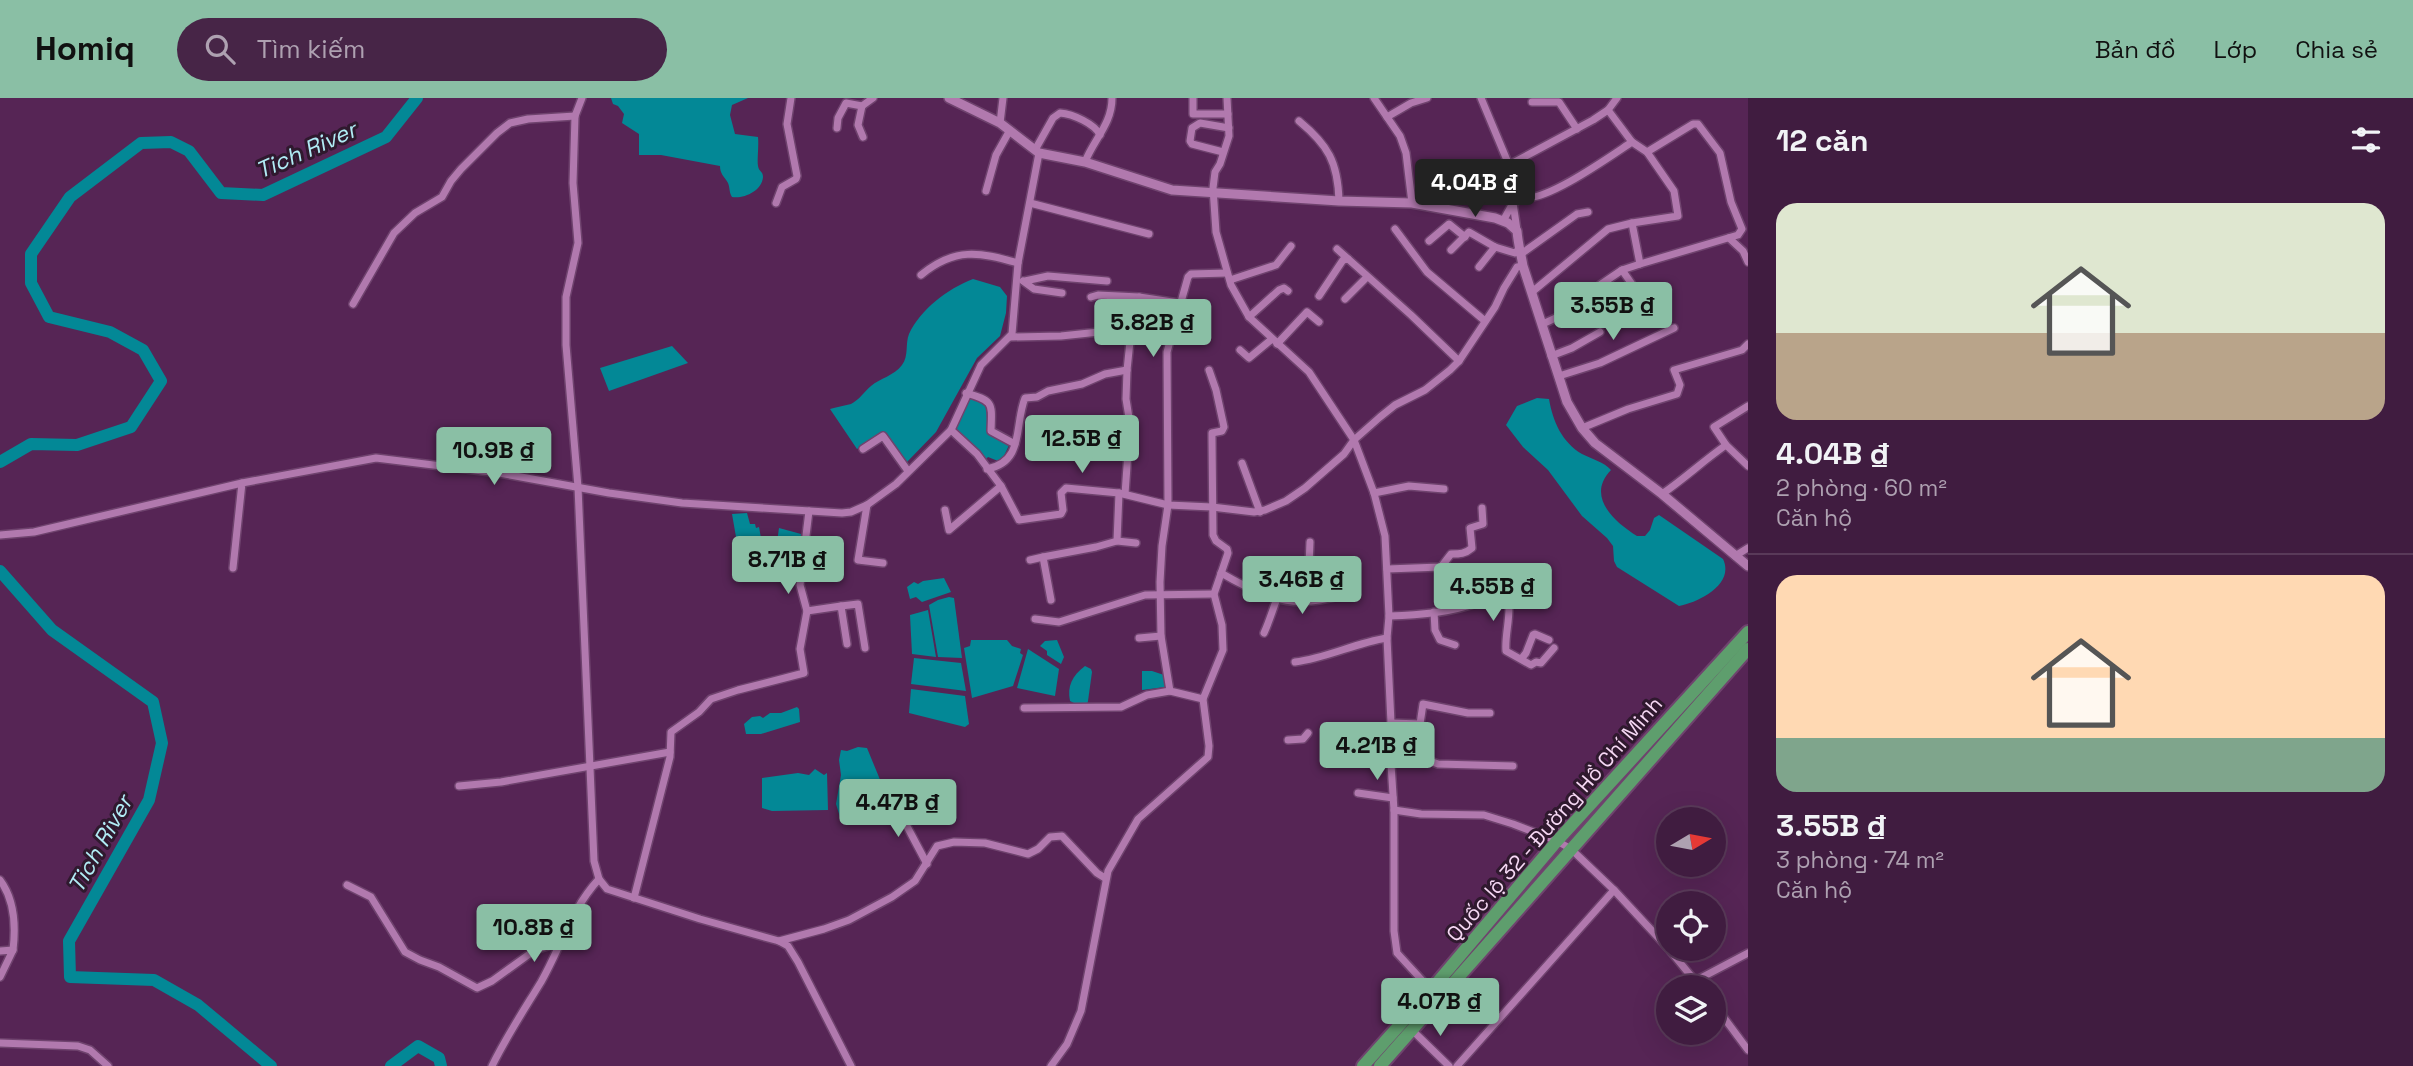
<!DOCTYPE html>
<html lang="vi">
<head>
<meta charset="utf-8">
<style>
	:root { --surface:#401c40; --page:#472547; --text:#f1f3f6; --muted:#aea1b1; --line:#593a59; --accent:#8abfa5 }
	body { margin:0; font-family:"Space Grotesk",sans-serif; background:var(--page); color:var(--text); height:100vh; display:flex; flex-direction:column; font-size:26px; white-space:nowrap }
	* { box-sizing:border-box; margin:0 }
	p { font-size:23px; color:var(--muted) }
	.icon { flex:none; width:38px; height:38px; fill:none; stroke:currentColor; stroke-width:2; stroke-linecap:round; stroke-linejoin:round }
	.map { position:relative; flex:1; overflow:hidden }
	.side { display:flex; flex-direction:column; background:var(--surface); width:665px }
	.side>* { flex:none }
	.needle { width:46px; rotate:80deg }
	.buttons { position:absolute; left:1656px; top:709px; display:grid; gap:14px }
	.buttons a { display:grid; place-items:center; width:70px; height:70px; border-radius:50%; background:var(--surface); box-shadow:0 7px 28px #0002,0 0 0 2px var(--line); font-size:35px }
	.price { position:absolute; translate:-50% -60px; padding:0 16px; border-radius:7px; background:var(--accent); color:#111; font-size:23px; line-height:46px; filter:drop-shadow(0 2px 4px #0008) }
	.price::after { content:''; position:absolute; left:50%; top:42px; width:21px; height:16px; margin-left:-10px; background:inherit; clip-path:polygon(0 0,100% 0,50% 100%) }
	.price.selected { background:#222; color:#fff }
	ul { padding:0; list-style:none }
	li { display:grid; align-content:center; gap:14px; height:371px; padding:0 28px }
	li+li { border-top:2px solid var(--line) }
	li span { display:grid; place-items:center; height:217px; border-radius:21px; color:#555 }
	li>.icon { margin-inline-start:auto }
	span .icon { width:126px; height:126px; fill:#fffc; stroke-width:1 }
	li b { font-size:30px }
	h2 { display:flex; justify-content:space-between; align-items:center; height:84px; padding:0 28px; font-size:30px }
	header { display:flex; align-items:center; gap:42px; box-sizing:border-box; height:98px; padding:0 35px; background:var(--accent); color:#111 }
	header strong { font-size:33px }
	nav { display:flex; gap:38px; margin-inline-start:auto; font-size:24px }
	.search { width:490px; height:63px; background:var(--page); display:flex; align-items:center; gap:18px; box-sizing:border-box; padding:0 24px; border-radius:38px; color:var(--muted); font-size:26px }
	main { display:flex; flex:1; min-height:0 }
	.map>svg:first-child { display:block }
	.water { fill:#038896 }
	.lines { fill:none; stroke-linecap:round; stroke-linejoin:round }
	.river { stroke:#038896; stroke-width:12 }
	.minor-casing { stroke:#6f436e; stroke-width:10 }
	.tertiary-casing { stroke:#6f436e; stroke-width:12 }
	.trunk-casing { stroke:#6f436e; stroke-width:16 }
	.minor { stroke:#b179ae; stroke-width:7 }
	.tertiary { stroke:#b179ae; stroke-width:9 }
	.trunk { stroke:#5e9e6d; stroke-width:12 }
	.labels { text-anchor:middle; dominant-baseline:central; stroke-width:6; stroke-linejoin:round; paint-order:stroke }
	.street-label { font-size:21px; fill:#f6d8f4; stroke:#2f192e }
	.water-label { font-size:23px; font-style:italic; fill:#b1ecf5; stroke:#2f192e }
</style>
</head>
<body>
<header>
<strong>Homiq</strong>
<div class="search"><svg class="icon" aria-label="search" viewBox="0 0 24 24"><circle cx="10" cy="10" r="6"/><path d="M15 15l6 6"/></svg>Tìm kiếm</div>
<nav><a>Bản đồ</a><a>Lớp</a><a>Chia sẻ</a></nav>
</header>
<main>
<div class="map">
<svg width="1748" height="968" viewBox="0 0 1748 968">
	<rect width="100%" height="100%" fill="#562555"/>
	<g class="water">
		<path d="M611,0h137l-16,7 -2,10 5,19 23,3c1,8 -1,23 0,29 1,6 5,5 5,11 -1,14 -19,22 -31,20 -3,-5 -2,-9 -4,-14 -4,-7 -8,-9 -8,-17l-59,-11h-22v-21l-17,-11 2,-9 -6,-8 -5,-2z"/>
		<path d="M973,181l27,8 7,9 -1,17 -6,23 -23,22 -41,74 -29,30 -24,-31 -26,18 -27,-40c6,-2 14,-3 21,-5 8,-4 13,-12 20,-18 9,-8 23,-10 31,-21 7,-9 3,-21 7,-31 12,-25 38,-45 64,-55z"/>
		<path d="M672,248l16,17 -79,28 -9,-23z"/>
		<path d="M968,298l16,3 7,19 -3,16 22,9 -7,15 -5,3 -10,-4 -2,2 -33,-31z"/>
		<path d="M1537,300l12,1c4,23 13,43 33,55 10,5 22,8 29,16 -25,26 2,51 26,66h8l5,-6 4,-12 5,-3 64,44c12,25 -24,43 -44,47l-62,-39 -3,-6 -1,-15 -6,-8 -25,-22 -34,-46 -25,-23 -17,-22 11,-19z"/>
		<path d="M747,415l3,11h5l1,4 3,-1 6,33h-25l-8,-46z"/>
		<path d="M779,430l22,6 -3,28 -20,-1 -2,-12z"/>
		<path d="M944,480l7,14 -29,10 -6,-5 -6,2 -3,-12 7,-5 4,2 5,-3z"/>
		<path d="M949,499l5,1 8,60 -24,-1 -9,-52 9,-5z"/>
		<path d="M928,512l8,47 -24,-3 -2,-39z"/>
		<path d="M971,542h36l5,6 9,3 -1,4 3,2 -10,31 -41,12 -8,-50 6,-2z"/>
		<path d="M1057,542l7,17 -3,7 -14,-9v-4l-7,-5 5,-5z"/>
		<path d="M1028,551l31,20 -4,27 -38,-8z"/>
		<path d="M914,560l47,5 5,28 -55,-7z"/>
		<path d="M1085,568l6,3 1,3 -4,29 -1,4h-9l-8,-4c-3,-15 2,-25 15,-35z"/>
		<path d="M1142,573h10l12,4 1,12 -23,3z"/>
		<path d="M911,591l54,7 4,28 -4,3 -56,-14z"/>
		<path d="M797,609l2,2 1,13 -39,12h-15l-2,-10 8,-7 8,-1 3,2 7,-5h11z"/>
		<path d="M858,649l9,1 14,34 1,10 -15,3 -21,22h-6l-4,-13 5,-29 -2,-15 2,-10 6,1z"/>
		<path d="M815,671l9,6 3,-2 1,37 -56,1 -10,-3v-30l36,-5 11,2z"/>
	</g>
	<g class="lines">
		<g class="river">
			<path d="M0,364l31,-18 46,1 54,-18 30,-46 -18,-31 -33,-18 -61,-15 -18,-34v-29l39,-57 71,-54 30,-1 18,9 32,42 42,2 123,-58 31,-39"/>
			<path d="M0,473l52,59 101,72 9,41 -13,57 -80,141 1,36 84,3 44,25 73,61"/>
			<path d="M391,968l27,-20 21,12 2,8"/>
		</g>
		<g class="minor-casing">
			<g id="minor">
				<path d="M582,0l-7,18 -2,67 5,60 -12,54v48l12,142 16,374 5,18 8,10 93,30 79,22 9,5 10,16 53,104"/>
				<path d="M1193,0v16h35"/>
				<path d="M1227,0l2,38 -9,28 -5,8 -2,16 3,44 15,53 18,32 60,55 45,68 20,53 11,43 4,80 -2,22 4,85 -1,26 4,61v121l3,22 34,37"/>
				<path d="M1374,0l26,38 6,17 6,50"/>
				<path d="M1481,0l28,67 8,25 -4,13 4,27"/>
				<path d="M1532,4h27l18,27"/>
				<path d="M862,8l-4,19 5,12"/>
				<path d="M1387,19l24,-14 16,-5"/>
				<path d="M1299,23c29,24 39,41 40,80"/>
				<path d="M1000,25l3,-25"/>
				<path d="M837,30l1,-10 8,-15 16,3 11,-8"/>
				<path d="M1035,52l18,-32 7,-5c13,1 35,11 40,22"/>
				<path d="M1223,54l-31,-8 -2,-3 2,-13 8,-5 29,5"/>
				<path d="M1085,64c9,-23 27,-38 27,-64"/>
				<path d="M1509,67l84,-45 15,-10 9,-12"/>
				<path d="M986,93l10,-36 14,-25"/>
				<path d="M776,105l6,-16 14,-8 1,-3 -10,-52 4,-26"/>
				<path d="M1030,105l119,31"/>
				<path d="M1503,123l10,-18 11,-6c21,6 88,-42 108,-55"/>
				<path d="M1395,131l32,43 58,49"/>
				<path d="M1729,140l14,13 5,11"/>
				<path d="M1429,143l20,-17 16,13"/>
				<path d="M1337,151l74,66 48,46"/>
				<path d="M1451,152l18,-18 26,15 20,6 3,-3"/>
				<path d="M1521,156l56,-40 11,-2"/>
				<path d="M1640,166l98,-29 4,-6 -11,-27 -11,-49 -22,-29h-5l-46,28"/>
				<path d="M1479,169l16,-20"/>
				<path d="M1622,172l26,37"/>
				<path d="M921,177c34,-28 58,-23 97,-12"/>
				<path d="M1230,182l46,-15 15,-19"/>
				<path d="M1023,183l11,8 28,4"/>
				<path d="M1025,183l23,-5 59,5"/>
				<path d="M1600,192l20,25"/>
				<path d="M1532,194l76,-63 24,-6"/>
				<path d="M1319,198l24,-36 5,-1"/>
				<path d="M1091,199l7,-2 41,2"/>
				<path d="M1345,201l22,-22"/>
				<path d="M353,206l41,-71 21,-20 27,-16 9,-16 10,-12 36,-36 13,-10 18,-4 47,-3"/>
				<path d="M1249,219l30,-27 5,-2 4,3"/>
				<path d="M1543,226c18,-9 43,-18 58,-32l-1,-7 22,-15 18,-6 -8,-41 46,-7 -4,-25 -27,-39 -15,-10 -24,-32"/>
				<path d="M1131,234l8,-35 40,6"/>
				<path d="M1010,239l51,-1 57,-6 13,2 -4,38 -1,29 4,25 -5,70"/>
				<path d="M1277,246l30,-32 12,10"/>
				<path d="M1240,252l9,8 23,-19"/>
				<path d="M1551,258l21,-8 28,-16"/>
				<path d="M1559,278l41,-13 74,-35"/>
				<path d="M966,295c28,8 26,10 25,38l24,13"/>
				<path d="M1748,308l-34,21 12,18 22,21"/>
				<path d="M1582,330l46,-19 49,-15 3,-9 -6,-15 68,-20 6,-6"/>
				<path d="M951,332l26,24 24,32 18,34 42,-6 2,-4 -2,-17 5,-5 53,5 49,12 44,2 42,5 11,-2 21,-9 19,-13 39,-34 10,-14 26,-23 15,-12 30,-15 25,-20 9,-9 36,-54 9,-19 13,-21 6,-1"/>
				<path d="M1060,332l39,-5 31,-1"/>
				<path d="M863,351l20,-13 25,35"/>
				<path d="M1242,365l18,49"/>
				<path d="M987,371c38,-7 27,-44 38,-71l12,-1 11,-6 34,-7 23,-10 22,-4"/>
				<path d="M1374,395l35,-7 35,3"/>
				<path d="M1662,396c22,-15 41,-33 64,-49"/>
				<path d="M867,407l-9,55 25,3"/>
				<path d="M945,412l4,20 52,-44"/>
				<path d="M809,413l-9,74 7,26 34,-5 6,38"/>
				<path d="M0,437l34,-3 208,-49"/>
				<path d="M1117,443l19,2"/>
				<path d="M1735,458l13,-8"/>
				<path d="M1030,462l13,-3"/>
				<path d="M233,470l9,-85 134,-25 123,15 110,20 73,10 160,10 9,-1 16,-7 29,-21 55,-54 30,-65 31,-31 6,-71 21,-110"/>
				<path d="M1387,471l54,-2 10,-13c9,0 14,0 21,-6l-2,-20 13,-4 -1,-16"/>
				<path d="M1221,475c28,16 58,32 90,28 13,-1 26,-5 39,-7l3,-4v-18"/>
				<path d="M1051,502l-8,-43 53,-10 21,-6 2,-48"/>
				<path d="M841,508l17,-2 7,44"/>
				<path d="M1434,514l1,18 5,10 15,5"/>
				<path d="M1389,518c29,-1 61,-3 90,-14 8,-4 16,-9 25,-13 11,16 0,44 2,62l25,14 5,-3 5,1 13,-15"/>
				<path d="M1035,521l24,3 86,-27 69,-1"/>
				<path d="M1264,535c5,-11 8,-21 12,-32 4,-13 10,-16 11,-32l22,-3 1,-24"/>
				<path d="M1139,540l22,-2"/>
				<path d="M1522,560l4,-5 7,-18 2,-1 14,6"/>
				<path d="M1295,564c32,-4 60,-19 92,-24"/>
				<path d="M1203,601l-33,-8 -9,-55 -1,-54 2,-36 6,-41 -1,-153 21,-75 3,-3 36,-1"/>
				<path d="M1024,610l97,-1 26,-12 23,-4"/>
				<path d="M1391,625l29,1 3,-20 45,9h22"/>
				<path d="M1288,642l15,-1 5,-6"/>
				<path d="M1390,651l10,1 38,14 75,2"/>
				<path d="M459,688l42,-4 169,-30"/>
				<path d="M1358,695l35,5"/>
				<path d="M893,702l34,64"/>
				<path d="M1394,712l27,4 63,1 29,9 44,17 14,8 43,41 54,58"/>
				<path d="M0,782c15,20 16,45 13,70"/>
				<path d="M347,787l24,12 34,55 15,8 19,7 38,21 15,-7 43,-31 25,-8"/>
				<path d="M634,800l36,-141 1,-25 28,-20 12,-13 27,-9 66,-17 -4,-24 7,-38"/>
				<path d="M779,843l45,-12 25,-9 43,-23 23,-16 22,-35 17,-4 31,1 43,11 10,-5 12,-12 12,-1 35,37 8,5"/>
				<path d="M1668,850l32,39"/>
				<path d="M0,853l13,-1 -13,27"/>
				<path d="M1695,883l53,-28"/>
				<path d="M1713,905l35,47"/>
				<path d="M1412,932l37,36"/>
				<path d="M0,945l78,3 12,4 18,16"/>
				<path d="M492,968c14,-29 32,-56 49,-84 20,-35 30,-73 58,-103"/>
				<path d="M1051,968l16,-22 14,-33 27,-140 30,-52 70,-62 1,-11 -6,-47 20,-49 -1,-25 -8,-31 14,-41 -1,-4 -11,-8 -3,-6 -1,-97v-5l10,-2 2,-4 -8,-37 -7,-20"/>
				<path d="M1457,968l157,-176"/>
			</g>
		</g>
		<g class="tertiary-casing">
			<path id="tertiary" d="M949,0l51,25 39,30 46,9 87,28 167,11 73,2 83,15 13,5 9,8c1,13 4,23 6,35l44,136 15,26 13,15 67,51 86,72"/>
		</g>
		<g class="trunk-casing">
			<g id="trunk">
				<path d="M1363,968l68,-76 126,-149 191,-209"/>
				<path d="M1380,968l368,-417"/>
			</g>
		</g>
		<use href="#minor" class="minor"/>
		<use href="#tertiary" class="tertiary"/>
		<use href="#trunk" class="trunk"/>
	</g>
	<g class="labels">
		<g class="street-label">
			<text transform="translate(1554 721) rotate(-49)">Quốc lộ 32 - Đường Hồ Chí Minh</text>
		</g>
		<g class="water-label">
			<text transform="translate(306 52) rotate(-24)">Tich River</text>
			<text transform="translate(100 746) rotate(-61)">Tich River</text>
		</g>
	</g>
</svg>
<div class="buttons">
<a><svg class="needle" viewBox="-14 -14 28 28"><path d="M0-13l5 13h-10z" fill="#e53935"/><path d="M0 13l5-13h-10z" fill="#aea1b1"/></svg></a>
<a><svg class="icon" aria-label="locate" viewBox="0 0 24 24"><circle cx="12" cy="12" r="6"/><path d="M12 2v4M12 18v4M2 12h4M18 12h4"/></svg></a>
<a><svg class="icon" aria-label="layers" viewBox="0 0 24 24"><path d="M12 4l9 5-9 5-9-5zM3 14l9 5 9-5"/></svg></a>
</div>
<b class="price selected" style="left:1475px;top:121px">4.04B ₫</b>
<b class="price" style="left:1613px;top:244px">3.55B ₫</b>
<b class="price" style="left:1153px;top:261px">5.82B ₫</b>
<b class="price" style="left:1082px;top:377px">12.5B ₫</b>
<b class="price" style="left:494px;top:389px">10.9B ₫</b>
<b class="price" style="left:788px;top:498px">8.71B ₫</b>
<b class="price" style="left:1302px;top:518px">3.46B ₫</b>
<b class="price" style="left:1493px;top:525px">4.55B ₫</b>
<b class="price" style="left:1377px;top:684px">4.21B ₫</b>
<b class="price" style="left:898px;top:741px">4.47B ₫</b>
<b class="price" style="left:534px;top:866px">10.8B ₫</b>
<b class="price" style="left:1440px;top:940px">4.07B ₫</b>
</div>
<section class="side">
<h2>12 căn<svg class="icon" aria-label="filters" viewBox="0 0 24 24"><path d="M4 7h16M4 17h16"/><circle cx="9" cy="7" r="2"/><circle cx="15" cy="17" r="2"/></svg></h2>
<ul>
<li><span style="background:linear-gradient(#dfe7d0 60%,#b9a48a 0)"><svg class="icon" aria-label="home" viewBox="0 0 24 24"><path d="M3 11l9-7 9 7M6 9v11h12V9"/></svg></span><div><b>4.04B ₫</b><p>2 phòng · 60 m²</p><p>Căn hộ</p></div></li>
<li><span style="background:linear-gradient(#ffd9b3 75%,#7fa58c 0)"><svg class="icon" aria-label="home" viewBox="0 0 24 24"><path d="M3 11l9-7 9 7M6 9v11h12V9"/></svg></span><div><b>3.55B ₫</b><p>3 phòng · 74 m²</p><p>Căn hộ</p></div></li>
</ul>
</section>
</main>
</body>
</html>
